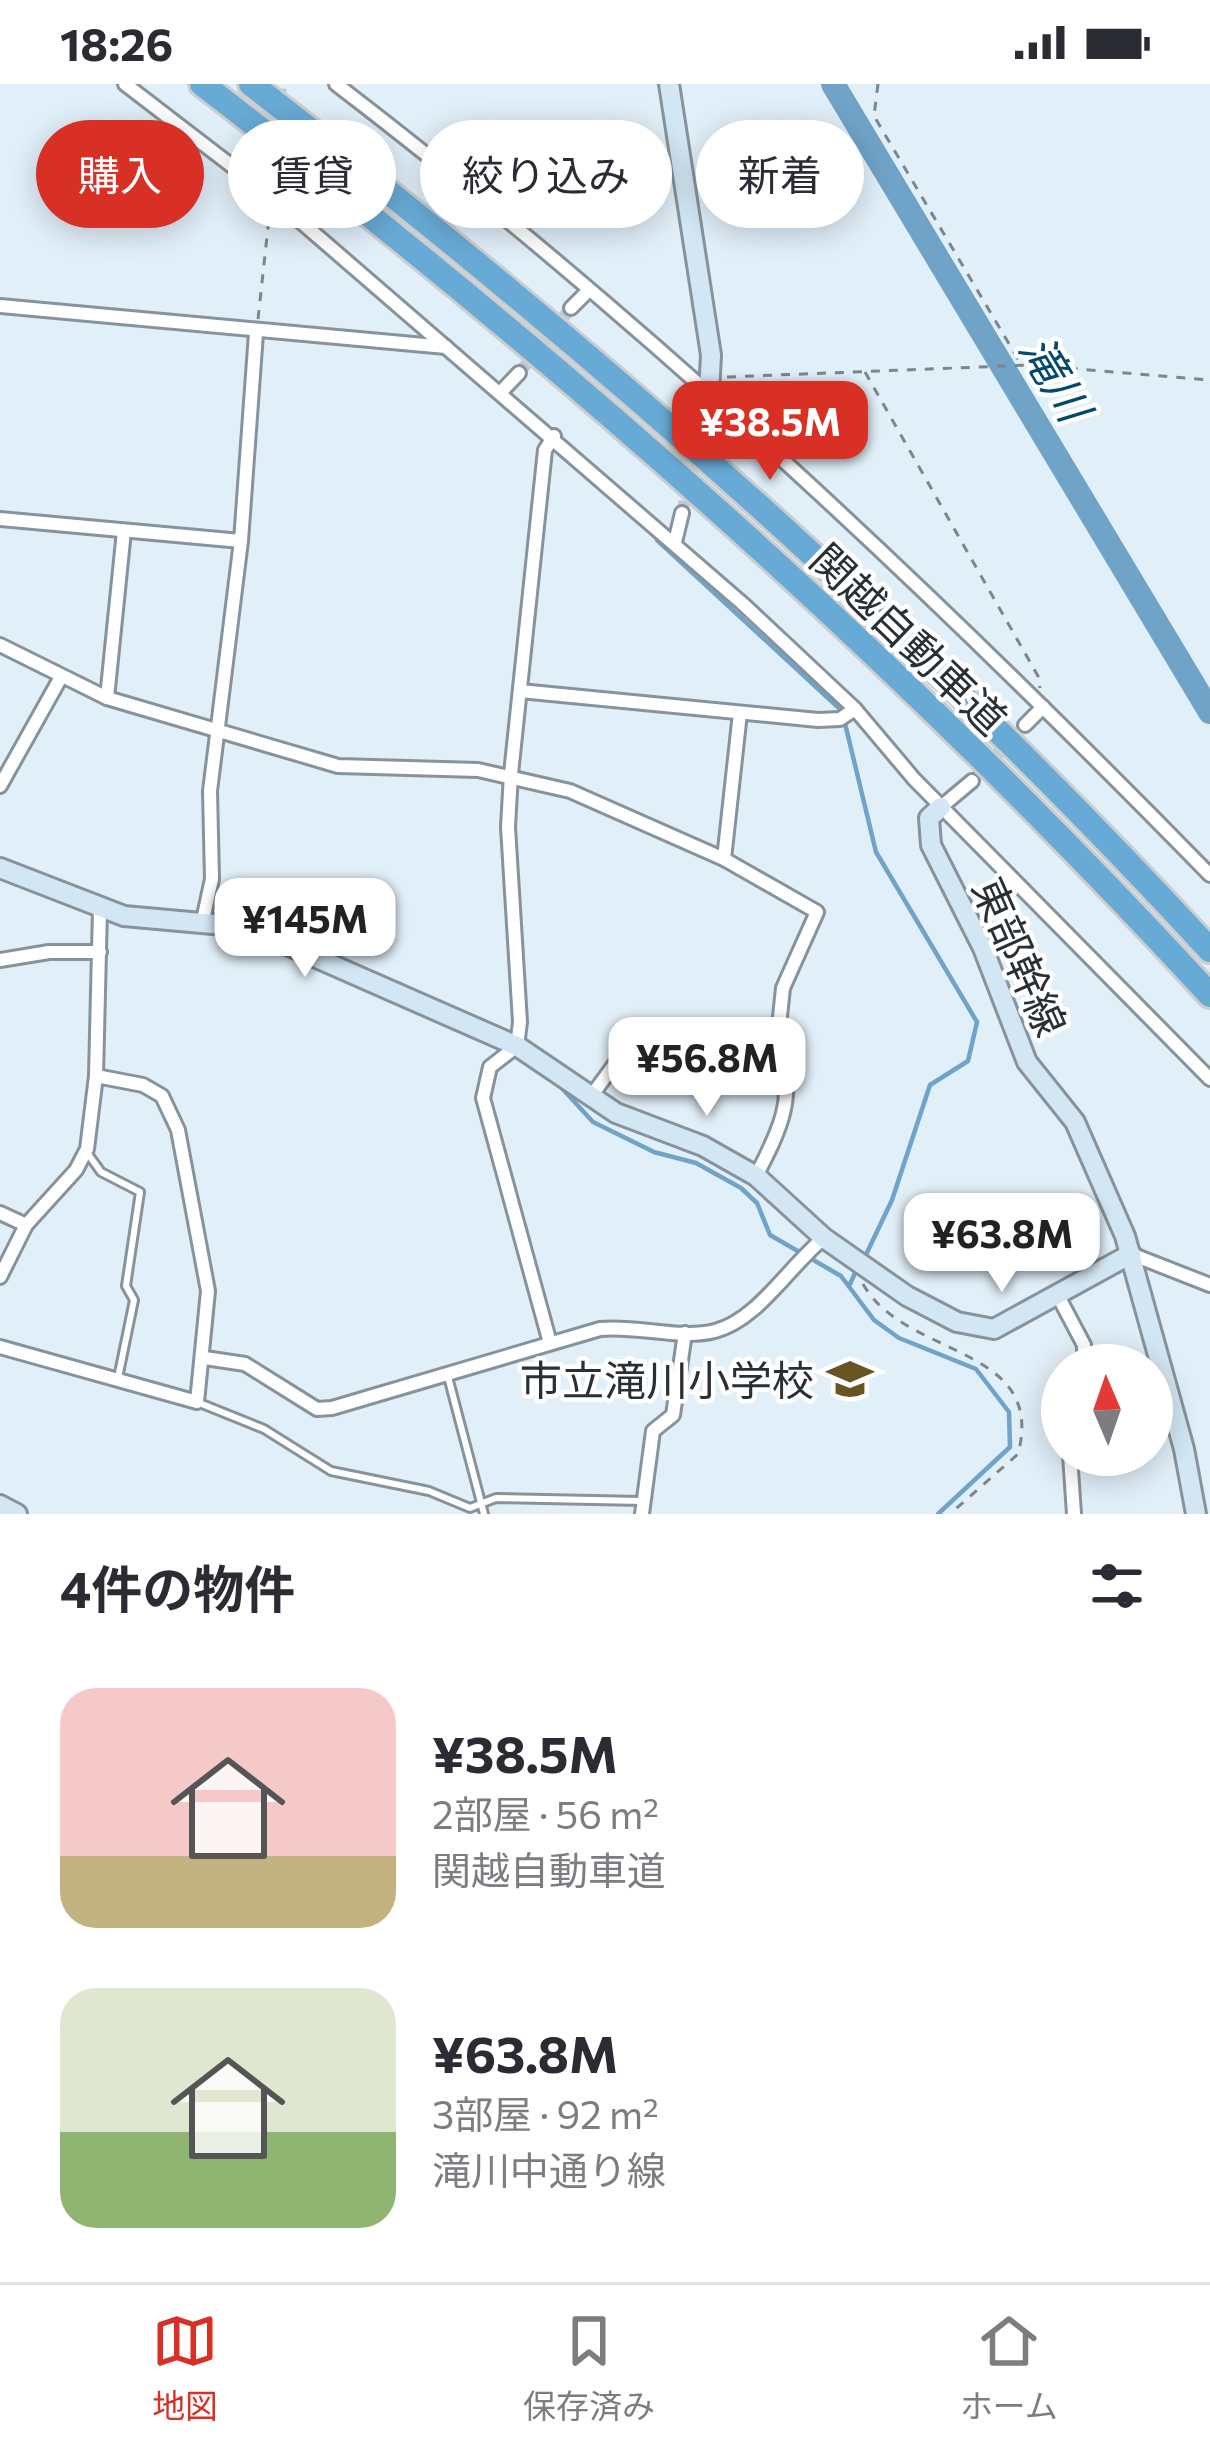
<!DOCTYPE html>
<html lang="ja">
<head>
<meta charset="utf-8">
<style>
	:root { --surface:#fff; --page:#f7f7f7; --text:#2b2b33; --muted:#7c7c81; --line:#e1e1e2; --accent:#d93025 }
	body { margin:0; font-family:Commissioner,"Noto Sans JP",sans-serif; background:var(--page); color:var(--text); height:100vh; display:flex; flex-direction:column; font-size:45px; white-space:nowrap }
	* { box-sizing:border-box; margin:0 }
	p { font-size:39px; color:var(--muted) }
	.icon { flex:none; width:66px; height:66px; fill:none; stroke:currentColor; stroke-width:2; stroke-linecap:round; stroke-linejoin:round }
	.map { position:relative; height:1430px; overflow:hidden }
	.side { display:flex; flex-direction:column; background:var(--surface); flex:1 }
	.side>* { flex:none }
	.hud { position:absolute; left:36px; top:36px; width:1140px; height:108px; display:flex; gap:24px }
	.needle { width:78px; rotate:358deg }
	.tools { position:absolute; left:1041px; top:1260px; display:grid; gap:24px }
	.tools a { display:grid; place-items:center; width:132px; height:132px; border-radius:50%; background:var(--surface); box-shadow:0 6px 30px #0003; font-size:60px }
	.price { position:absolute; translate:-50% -102px; padding:0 27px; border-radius:24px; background:#fff; color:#222; font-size:39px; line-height:78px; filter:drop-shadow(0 3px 6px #0008) }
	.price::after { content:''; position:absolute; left:50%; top:72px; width:36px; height:27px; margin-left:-18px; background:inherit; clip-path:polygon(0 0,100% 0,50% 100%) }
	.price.active { background:var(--accent); color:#fff }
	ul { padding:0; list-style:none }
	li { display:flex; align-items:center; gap:36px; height:300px; padding:0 60px }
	li span { display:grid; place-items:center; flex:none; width:336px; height:240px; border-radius:36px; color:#555 }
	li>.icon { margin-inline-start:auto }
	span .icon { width:144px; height:144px; fill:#fffc; stroke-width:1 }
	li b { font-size:51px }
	h2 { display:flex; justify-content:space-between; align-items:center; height:144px; padding:0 60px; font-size:51px }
	.tag { padding:0 42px; border-radius:54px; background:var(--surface); box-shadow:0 6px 30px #0003; font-size:42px; line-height:108px }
	.tag.active { background:var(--accent); color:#fff }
	.status { display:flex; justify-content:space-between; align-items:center; height:84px; padding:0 60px; background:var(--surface); direction:ltr }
	.status svg { height:33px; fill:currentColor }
	.dock { display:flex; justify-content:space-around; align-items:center; height:168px; border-top:3px solid var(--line); background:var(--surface); font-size:33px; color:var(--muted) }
	.dock a { display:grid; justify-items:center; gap:6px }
	.dock .active { color:var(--accent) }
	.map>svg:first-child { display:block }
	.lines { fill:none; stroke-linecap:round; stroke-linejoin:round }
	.stream { stroke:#6fa3c8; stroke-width:4.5 }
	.river { stroke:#6fa3c8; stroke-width:24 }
	.street-tunnel { stroke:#bcc9d1; stroke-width:12; stroke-dasharray:12 6; stroke-linecap:butt }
	.lane-casing { stroke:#87939c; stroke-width:12 }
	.street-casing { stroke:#87939c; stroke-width:18 }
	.secondary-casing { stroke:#87939c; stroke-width:24 }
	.highway-casing { stroke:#cccdce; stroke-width:30 }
	.path { stroke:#7d868c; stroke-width:3; stroke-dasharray:9 9; stroke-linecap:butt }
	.lane { stroke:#fff; stroke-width:6 }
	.street { stroke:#fff; stroke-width:12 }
	.secondary { stroke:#d2e6f3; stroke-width:18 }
	.highway { stroke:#68aad6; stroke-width:24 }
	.labels { text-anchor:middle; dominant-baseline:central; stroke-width:9; stroke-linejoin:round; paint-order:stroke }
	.street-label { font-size:42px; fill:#2a2f33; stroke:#fff }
	.poi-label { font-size:42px; fill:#2a2f33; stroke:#fff; text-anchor:end }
	.water-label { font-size:45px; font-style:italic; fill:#03496c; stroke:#fff }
</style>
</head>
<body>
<div class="status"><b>18:26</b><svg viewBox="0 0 49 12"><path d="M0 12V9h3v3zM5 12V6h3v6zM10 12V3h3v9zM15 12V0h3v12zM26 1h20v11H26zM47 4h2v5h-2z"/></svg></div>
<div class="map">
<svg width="1210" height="1430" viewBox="0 0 1210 1430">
	<rect width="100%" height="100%" fill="#e1eff9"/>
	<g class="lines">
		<g class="stream">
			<path d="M657,456l185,171 34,141 101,170 -9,39 -38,24 -38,115 -29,61"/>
			<path d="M559,1001l34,37 61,30 42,11 45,25 16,15 13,32 71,41 33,44 25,18 77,31 33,43 1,35 -72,67"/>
			<path d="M850,1200l6,-13"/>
		</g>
		<path class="river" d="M833,0l377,628"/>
		<g class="street-tunnel">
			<path d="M273,88l8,-88"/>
			<path d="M519,289l52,-65"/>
			<path d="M682,429l22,-91"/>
			<path d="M972,697l53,-56"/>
		</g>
		<g class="lane-casing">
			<g id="lane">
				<path d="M88,1070l13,18 39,20 -14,94 8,14 -16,78"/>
				<path d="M447,1289l37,141"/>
				<path d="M197,1318l67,27 67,42 98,20 41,17 26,-10 146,3"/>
			</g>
		</g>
		<g class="street-casing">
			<g id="street">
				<path d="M125,0l146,112 472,408 112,105 59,70 296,300"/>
				<path d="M336,0c312,239 599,510 874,791"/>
				<path d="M271,112l2,-24"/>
				<path d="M0,222l446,41"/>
				<path d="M571,224l17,-17"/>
				<path d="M501,308l18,-19"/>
				<path d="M704,338l5,-29"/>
				<path d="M0,435l241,22"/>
				<path d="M675,458l7,-29"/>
				<path d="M0,561l107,53 231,68 140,4 92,21 154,68 93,53 -34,76 -7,67"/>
				<path d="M520,607l298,29 22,-1 15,-10"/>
				<path d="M107,614l17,-167"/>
				<path d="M1025,641l18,-18"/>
				<path d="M0,702l61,-109"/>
				<path d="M941,723l31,-26"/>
				<path d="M724,775l16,-146"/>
				<path d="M203,836l9,-41 -2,-88 31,-250 15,-208"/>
				<path d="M0,876l49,-8h51"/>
				<path d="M592,1011l39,-53 145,13c25,38 -2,86 -20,121"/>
				<path d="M0,1129l26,12"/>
				<path d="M1131,1170l79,31"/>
				<path d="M0,1193l26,-52 50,-55 11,-21 9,-73 4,-167"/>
				<path d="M1057,1210l27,51v20"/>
				<path d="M550,1259l-67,-245 7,-31 27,-21 3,-24 -12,-195 3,-53 34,-324 9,-14"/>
				<path d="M0,1263l197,55 11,-111 -30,-161 -16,-34 -19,-11 -47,-9"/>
				<path d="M205,1274l40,6 72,45 15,-1 268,-79c38,-4 79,11 115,2 43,-11 75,-66 109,-93"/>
				<path d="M1070,1371l4,59"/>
				<path d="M642,1430l11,-83 20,-16 12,-82"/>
			</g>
		</g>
		<g class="secondary-casing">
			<g id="secondary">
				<path d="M669,0l42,271 -2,38"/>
				<path d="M941,723l-12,11 2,27 52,103 44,114 48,60 50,114 59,213 12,65"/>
				<path d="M0,784l124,48 122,11 271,119 99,67 87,33 53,30 68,62 83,58 50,26 37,7 137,-75"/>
				<path d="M0,1421l17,9"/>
			</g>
		</g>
		<g class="highway-casing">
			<g id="highway">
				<path d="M202,0c359,275 701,577 1008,911"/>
				<path d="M251,0c341,263 667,549 959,866"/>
			</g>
		</g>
		<g class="path">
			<path d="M878,0l-4,32 147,248"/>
			<path d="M258,235l12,-110"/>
			<path d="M865,288l173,304 2,12"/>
			<path d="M727,293l304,-12 179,15"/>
			<path d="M863,1200c42,75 184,60 155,170l-68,60"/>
		</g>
		<use href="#lane" class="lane"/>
		<use href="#street" class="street"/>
		<use href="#secondary" class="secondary"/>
		<use href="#highway" class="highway"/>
	</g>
	<defs>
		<g id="school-bare" transform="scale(3.6)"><path d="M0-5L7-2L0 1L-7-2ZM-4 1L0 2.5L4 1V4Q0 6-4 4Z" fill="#675422" stroke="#fff" stroke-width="2.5" paint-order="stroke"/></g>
	</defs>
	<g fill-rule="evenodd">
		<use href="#school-bare" x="850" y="1295"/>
	</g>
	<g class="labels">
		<g class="street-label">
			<text transform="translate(910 554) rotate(44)">関越自動車道</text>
			<text transform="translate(1021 872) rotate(66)">東部幹線</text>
		</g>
		<g class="poi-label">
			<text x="814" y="1295">市立滝川小学校</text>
		</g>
		<g class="water-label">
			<text transform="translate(1057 293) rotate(59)">滝川</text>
		</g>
	</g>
</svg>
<div class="tools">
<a><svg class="needle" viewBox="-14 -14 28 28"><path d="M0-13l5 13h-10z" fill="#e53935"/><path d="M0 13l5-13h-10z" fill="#7c7c81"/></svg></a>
</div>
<b class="price active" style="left:770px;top:399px">¥38.5M</b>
<b class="price" style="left:305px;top:896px">¥145M</b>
<b class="price" style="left:707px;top:1035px">¥56.8M</b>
<b class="price" style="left:1002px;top:1211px">¥63.8M</b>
<div class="hud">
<a class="tag active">購入</a>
<a class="tag">賃貸</a>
<a class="tag">絞り込み</a>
<a class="tag">新着</a>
</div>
</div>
<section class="side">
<h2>4件の物件<svg class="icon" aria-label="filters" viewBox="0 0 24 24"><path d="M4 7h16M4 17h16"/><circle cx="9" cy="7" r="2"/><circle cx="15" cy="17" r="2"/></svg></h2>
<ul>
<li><span style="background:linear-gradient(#f6c9c9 70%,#c2b280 0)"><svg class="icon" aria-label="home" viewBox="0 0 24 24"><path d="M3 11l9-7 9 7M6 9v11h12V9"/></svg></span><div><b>¥38.5M</b><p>2部屋 · 56 m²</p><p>関越自動車道</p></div></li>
<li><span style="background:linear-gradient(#dfe7d0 60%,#8fb573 0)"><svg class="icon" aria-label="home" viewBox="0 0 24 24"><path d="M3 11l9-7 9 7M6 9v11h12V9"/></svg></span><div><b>¥63.8M</b><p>3部屋 · 92 m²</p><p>滝川中通り線</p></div></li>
</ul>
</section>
<nav class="dock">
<a class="active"><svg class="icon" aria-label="map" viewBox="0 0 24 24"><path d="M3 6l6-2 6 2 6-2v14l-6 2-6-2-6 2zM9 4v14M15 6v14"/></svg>地図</a>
<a><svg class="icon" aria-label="saved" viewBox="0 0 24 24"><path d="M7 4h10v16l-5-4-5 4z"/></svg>保存済み</a>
<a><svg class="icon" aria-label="home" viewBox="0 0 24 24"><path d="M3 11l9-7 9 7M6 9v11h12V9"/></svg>ホーム</a>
</nav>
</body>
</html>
